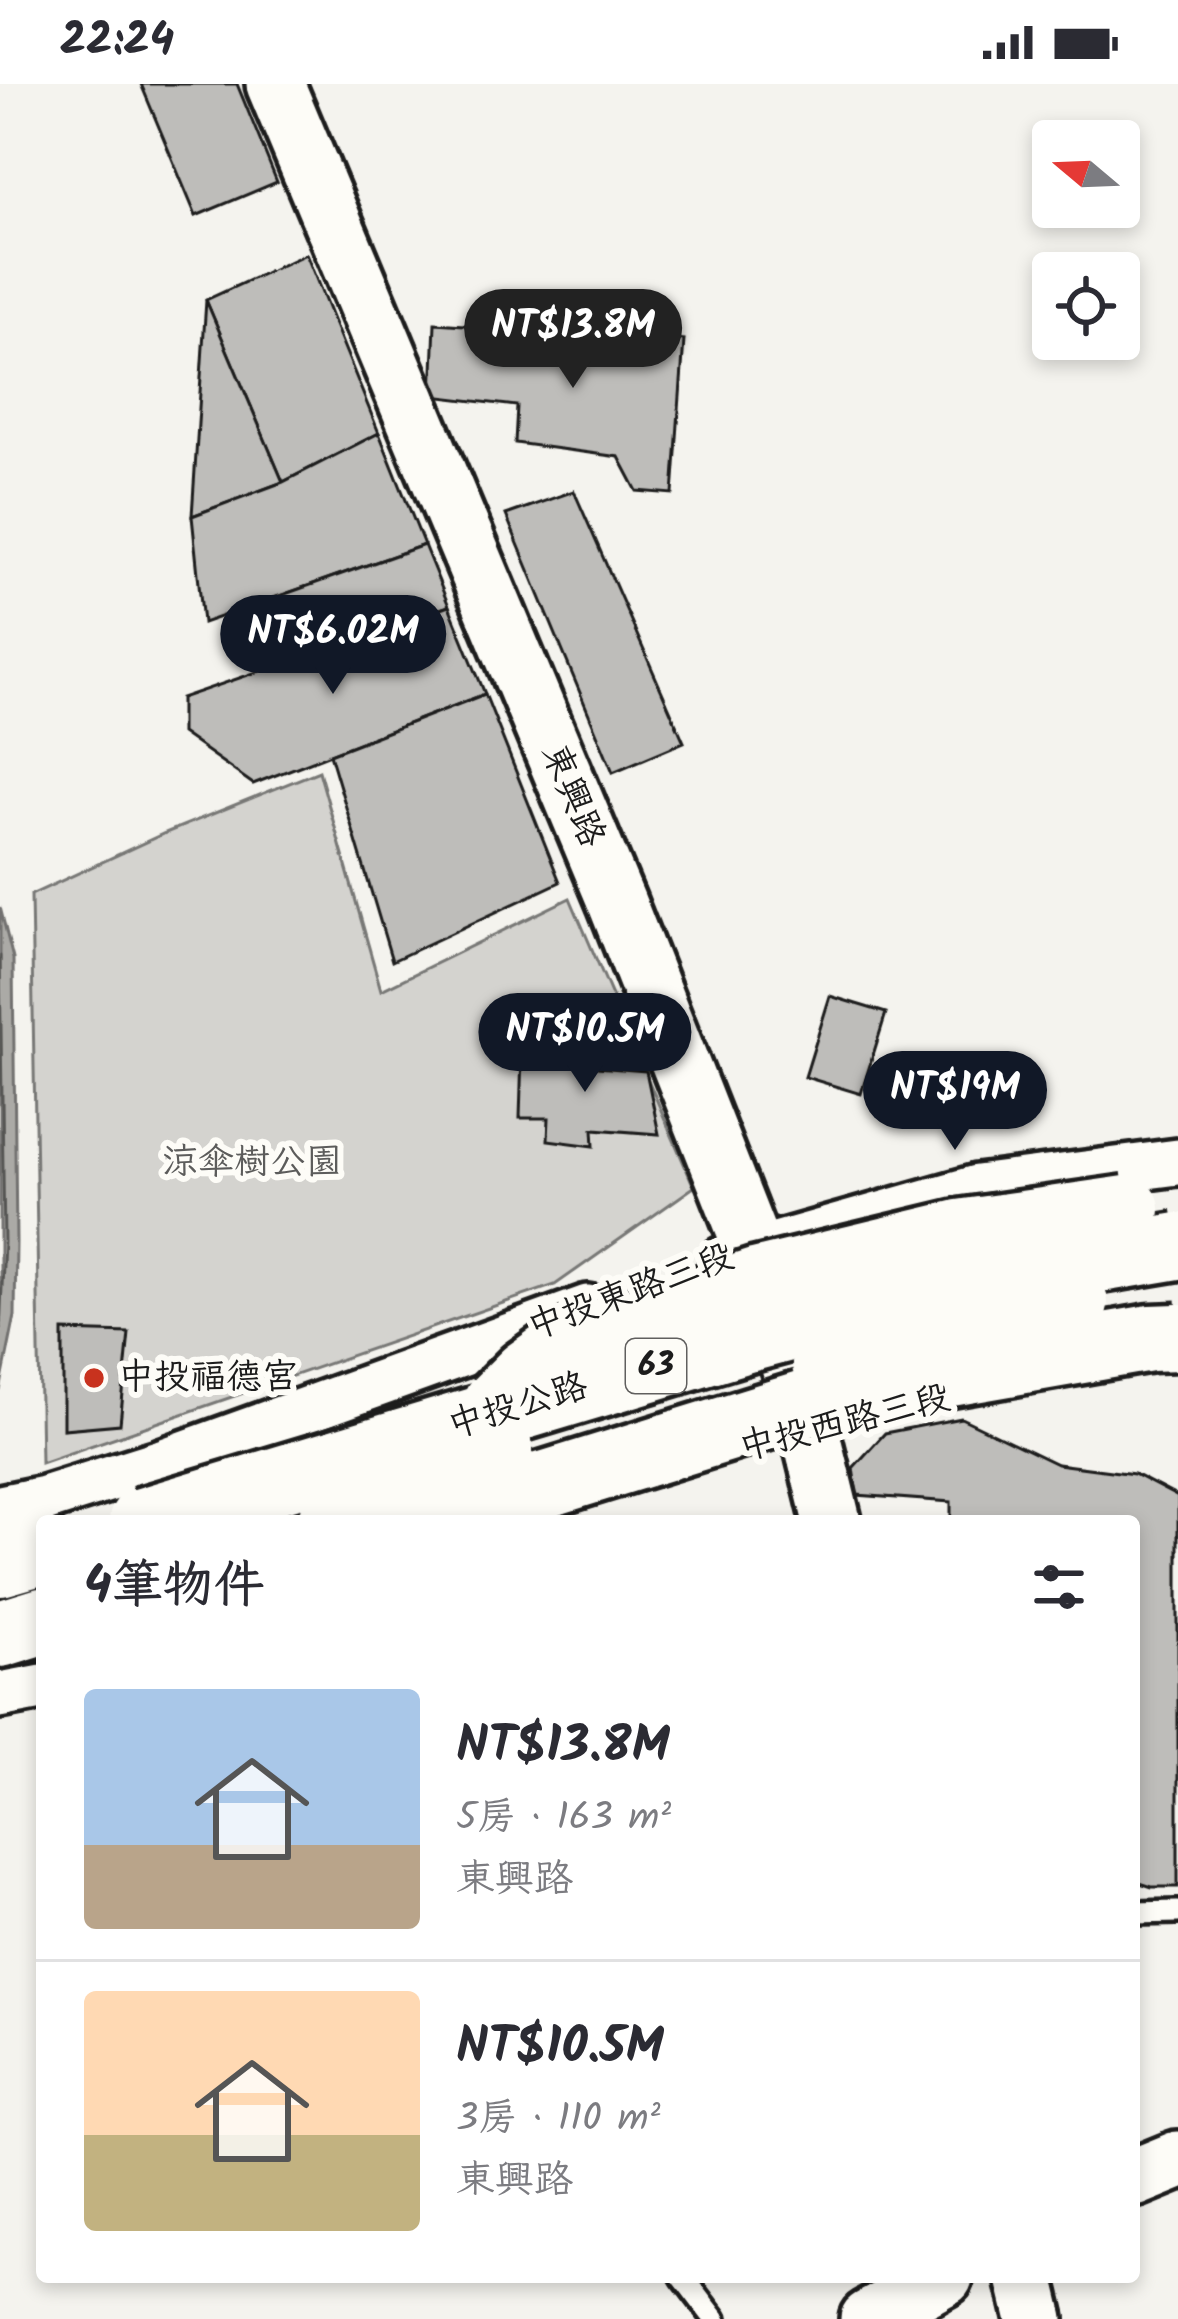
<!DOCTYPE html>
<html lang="zh-TW">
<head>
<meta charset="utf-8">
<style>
	:root { --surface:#fff; --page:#f7f7f7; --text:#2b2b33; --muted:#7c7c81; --line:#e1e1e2; --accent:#111827 }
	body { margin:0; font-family:Kalam,"LXGW WenKai TC",sans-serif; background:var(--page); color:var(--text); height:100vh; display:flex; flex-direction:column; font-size:45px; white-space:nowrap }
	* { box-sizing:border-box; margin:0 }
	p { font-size:39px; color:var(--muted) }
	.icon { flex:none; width:66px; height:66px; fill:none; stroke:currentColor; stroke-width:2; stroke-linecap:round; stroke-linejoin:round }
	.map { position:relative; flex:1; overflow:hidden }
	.details { position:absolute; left:36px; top:1431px; width:1104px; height:768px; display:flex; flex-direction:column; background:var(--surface); border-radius:12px; box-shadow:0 6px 18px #0003 }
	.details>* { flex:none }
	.needle { width:78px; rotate:289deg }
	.buttons { position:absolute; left:1032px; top:36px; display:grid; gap:24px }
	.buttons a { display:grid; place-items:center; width:108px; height:108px; border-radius:12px; background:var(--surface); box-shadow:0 6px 18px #0003; font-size:60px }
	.price { position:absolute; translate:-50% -102px; padding:0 27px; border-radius:42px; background:var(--accent); color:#fff; font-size:39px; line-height:78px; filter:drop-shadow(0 3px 6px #0008) }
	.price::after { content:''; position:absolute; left:50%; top:72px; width:36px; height:27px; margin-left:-18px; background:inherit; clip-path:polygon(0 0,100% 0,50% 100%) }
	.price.on { background:#222; color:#fff }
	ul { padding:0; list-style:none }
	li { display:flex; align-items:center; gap:36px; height:300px; padding:0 48px }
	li+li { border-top:3px solid var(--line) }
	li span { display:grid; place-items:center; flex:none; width:336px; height:240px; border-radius:12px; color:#555 }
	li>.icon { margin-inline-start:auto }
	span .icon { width:144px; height:144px; fill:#fffc; stroke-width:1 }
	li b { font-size:51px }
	h2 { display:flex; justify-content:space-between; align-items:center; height:144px; padding:0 48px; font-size:51px }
	.status { display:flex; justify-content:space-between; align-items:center; height:84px; padding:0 60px; background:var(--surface); direction:ltr }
	.status svg { height:33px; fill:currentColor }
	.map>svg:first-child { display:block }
	.green { fill:#d4d3cf; stroke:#787876; stroke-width:3 }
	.water { fill:#abaaa6; stroke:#72716f; stroke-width:3 }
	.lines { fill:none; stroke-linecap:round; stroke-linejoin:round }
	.shore { stroke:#555553; stroke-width:3 }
	.building { fill:#bebdba; stroke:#1c1c1c; stroke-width:3 }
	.service-casing { stroke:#1c1c1c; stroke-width:30 }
	.minor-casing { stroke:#1c1c1c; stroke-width:54 }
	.tertiary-casing { stroke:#1c1c1c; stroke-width:66 }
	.primary-casing { stroke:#1c1c1c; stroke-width:75 }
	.service { stroke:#fdfcf7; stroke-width:21 }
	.minor { stroke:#fdfcf7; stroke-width:45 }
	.tertiary { stroke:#fdfcf7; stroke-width:57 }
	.primary { stroke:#fdfcf7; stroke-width:66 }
	.primary-bridge-casing { stroke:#1c1c1c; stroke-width:75; stroke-linecap:butt }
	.primary-bridge { stroke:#fdfcf7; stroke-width:66 }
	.poi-dot { fill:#c8321e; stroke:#fdfcf7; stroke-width:4.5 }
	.labels { text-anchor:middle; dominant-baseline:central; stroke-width:12; stroke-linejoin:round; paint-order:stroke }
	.shield { fill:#fdfcf7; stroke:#605f5e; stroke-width:3 }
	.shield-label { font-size:33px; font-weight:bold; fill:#1c1c1c }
	.street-label { font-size:36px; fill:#1c1c1c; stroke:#fdfcf7 }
	.park-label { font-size:36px; fill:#5c5c5b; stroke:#fdfcf7 }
	.poi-label { font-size:36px; fill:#1c1c1c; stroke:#fdfcf7; text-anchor:start }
</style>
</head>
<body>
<div class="status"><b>22:24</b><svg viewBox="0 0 49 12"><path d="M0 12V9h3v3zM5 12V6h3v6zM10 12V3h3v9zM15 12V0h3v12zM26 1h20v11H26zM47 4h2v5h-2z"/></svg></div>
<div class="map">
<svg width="1178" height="2235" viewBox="0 0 1178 2235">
	<rect width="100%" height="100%" fill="#f4f3ee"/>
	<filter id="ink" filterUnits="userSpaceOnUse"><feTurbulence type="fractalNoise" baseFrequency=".00833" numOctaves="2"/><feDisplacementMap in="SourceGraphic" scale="24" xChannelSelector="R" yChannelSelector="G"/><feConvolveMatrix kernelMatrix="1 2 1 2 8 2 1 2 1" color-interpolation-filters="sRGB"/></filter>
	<g filter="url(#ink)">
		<path class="green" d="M319,687l62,219 189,-92 124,289 -139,98 -514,178 -10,-568 132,-61z"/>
		<path class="water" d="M0,823l13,52 3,283 -1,74 -15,75z"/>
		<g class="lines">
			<path class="shore" d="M0,872l4,286 -4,89"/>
		</g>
		<g class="building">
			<path d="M141,0h96l40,98 -81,34z"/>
			<path d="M306,170l73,179 -96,49 -77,-182z"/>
			<path d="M206,216l77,182 -91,34z"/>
			<path d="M435,239l249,17 -11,154 -36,-3 -18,-34 -104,-14 2,-37 -85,-10z"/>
			<path d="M379,349l45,112 -221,78 -11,-107 91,-34z"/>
			<path d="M574,407l110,251 -71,30 -107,-257z"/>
			<path d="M424,461l25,61 -181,62 -17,-62z"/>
			<path d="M449,522l36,88 -232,90 -72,-51v-35z"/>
			<path d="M485,610l75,188 -168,79 -62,-207z"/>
			<path d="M830,912l56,17 -25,81 -56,-17z"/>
			<path d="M559,957l36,3 3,23 48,4 13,63 -66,-5 1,17 -46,-6 1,-22h-29l2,-64 34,5z"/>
			<path d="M63,1247l66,2 -9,91 -57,5z"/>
			<path d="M961,1334l96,46 77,10 44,23v390h-26l-18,-6v-360h-183v-19l-94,-7 -4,-27 32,-35z"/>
		</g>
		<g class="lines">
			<g class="service-casing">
				<g id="service">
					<path d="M1134,1829l44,-1"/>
					<path d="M683,2193l32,42"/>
				</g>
			</g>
			<g class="minor-casing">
				<g id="minor">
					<path d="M723,1176l254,-72 201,-26"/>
					<path d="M0,1424l44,-9 118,-37 426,-154"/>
					<path d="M0,1611l42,-8"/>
				</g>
			</g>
			<g class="tertiary-casing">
				<g id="tertiary">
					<path d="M275,0l342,819 136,346 56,178 23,94"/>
					<path d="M1134,2094l44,-18"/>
					<path d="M1025,2193l10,42"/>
					<path d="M869,2235l75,-42"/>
				</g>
			</g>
			<g class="primary-casing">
				<g id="primary">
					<path d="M0,1479l42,-12"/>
					<path d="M0,1550l42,-13"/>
				</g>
			</g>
			<use href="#service" class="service"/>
			<use href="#minor" class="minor"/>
			<use href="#tertiary" class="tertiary"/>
			<use href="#primary" class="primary"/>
			<g class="primary-bridge-casing">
				<g id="primary-bridge">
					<path d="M825,1280l250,-61"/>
					<path d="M496,1319l30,-30 42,-30 191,-62 200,-48 168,-24"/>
					<path d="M434,1435l413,-128 304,-53 27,-1"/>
					<path d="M142,1437l605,-182 210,-56 221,-37"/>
					<path d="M331,1437l169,-70"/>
				</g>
			</g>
			<use href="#primary-bridge" class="primary-bridge"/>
		</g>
	</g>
	<circle class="poi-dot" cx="94" cy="1294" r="12"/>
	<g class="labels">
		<rect class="shield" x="626" y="1255" width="60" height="54" rx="9"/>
		<g class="shield-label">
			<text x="656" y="1282">63</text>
		</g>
		<g class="street-label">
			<text transform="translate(572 712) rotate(67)">東興路</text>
			<text transform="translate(631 1209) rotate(-20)">中投東路三段</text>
			<text transform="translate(518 1323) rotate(-17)">中投公路</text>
			<text transform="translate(845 1340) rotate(-14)">中投西路三段</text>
		</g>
		<g class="park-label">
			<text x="252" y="1079">涼傘樹公園</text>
		</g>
		<g class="poi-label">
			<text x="118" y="1294">中投福德宮</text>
		</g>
	</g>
</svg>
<div class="buttons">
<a><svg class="needle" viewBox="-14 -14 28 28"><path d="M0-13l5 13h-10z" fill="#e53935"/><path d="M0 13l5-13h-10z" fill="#7c7c81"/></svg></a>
<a><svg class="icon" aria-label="locate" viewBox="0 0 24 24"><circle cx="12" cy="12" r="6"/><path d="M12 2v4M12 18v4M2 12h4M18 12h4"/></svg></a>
</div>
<b class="price on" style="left:573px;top:307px">NT$13.8M</b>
<b class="price" style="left:333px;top:613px">NT$6.02M</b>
<b class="price" style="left:585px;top:1011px">NT$10.5M</b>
<b class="price" style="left:955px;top:1069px">NT$19M</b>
<section class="details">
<h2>4筆物件<svg class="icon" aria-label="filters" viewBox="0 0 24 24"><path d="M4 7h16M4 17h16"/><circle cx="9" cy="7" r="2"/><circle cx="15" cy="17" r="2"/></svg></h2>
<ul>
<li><span style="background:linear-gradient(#a9c7e8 65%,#b9a48a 0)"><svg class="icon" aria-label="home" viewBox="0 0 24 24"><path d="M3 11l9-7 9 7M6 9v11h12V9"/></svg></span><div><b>NT$13.8M</b><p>5房 · 163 m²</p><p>東興路</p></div></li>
<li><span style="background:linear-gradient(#ffd9b3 60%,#c2b280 0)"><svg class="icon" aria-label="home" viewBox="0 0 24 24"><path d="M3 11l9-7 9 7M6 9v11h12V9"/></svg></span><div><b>NT$10.5M</b><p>3房 · 110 m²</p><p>東興路</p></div></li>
</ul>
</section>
</div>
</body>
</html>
